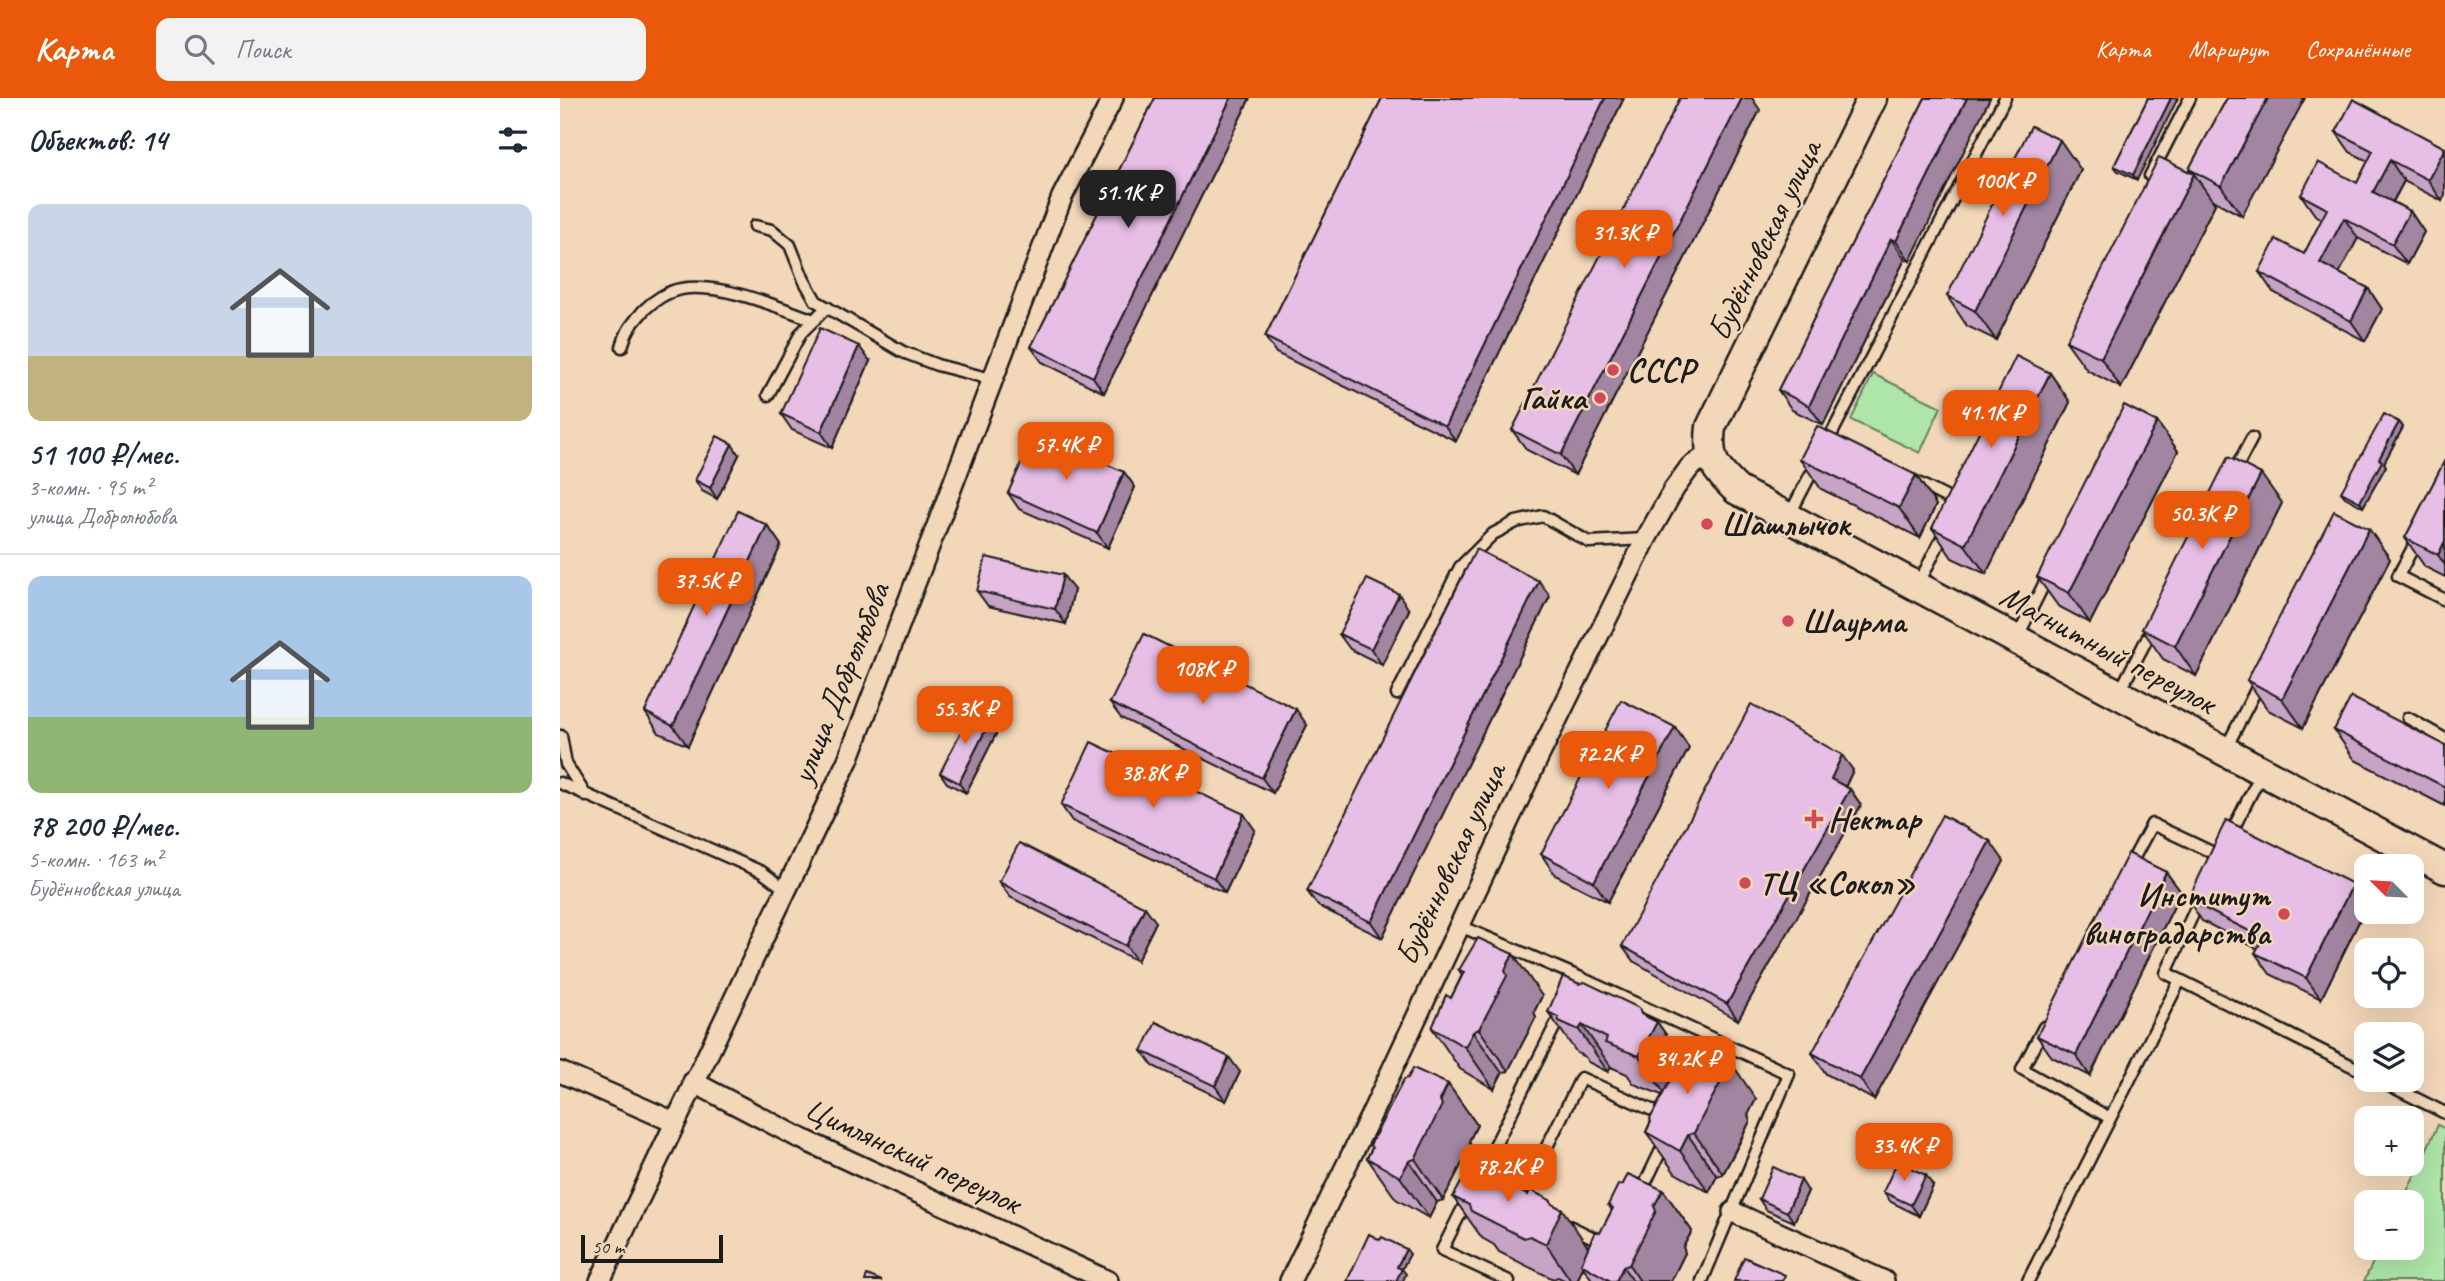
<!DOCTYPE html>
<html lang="ru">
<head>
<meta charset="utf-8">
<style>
	:root { --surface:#fff; --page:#f2f2f3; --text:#1f2937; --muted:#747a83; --line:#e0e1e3; --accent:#ea580c }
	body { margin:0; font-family:Caveat,sans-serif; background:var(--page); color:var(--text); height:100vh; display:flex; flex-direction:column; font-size:26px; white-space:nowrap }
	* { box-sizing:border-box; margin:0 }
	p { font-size:23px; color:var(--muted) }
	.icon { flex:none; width:38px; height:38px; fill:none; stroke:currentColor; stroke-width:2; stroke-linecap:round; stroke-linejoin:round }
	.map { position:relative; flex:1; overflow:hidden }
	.drawer { display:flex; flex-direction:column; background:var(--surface); width:560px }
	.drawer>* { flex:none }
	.needle { width:46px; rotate:294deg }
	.buttons { position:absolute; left:1794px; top:756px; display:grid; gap:14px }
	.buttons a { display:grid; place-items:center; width:70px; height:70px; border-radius:14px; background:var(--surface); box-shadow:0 7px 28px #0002; font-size:35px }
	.scale { position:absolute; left:21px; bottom:18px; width:142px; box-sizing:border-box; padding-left:7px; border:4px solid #1c1c1c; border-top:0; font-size:19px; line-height:24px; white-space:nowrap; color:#1c1c1c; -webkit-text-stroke:5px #f3d7b9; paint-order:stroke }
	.price { position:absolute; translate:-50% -60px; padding:0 16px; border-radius:14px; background:var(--accent); color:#fff; font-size:23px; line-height:46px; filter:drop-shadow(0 2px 4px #0008) }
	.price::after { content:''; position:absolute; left:50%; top:42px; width:21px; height:16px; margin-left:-10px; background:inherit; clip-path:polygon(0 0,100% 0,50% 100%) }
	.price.on { background:#222; color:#fff }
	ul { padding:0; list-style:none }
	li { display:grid; align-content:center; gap:14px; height:371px; padding:0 28px }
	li+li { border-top:2px solid var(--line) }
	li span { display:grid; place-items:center; height:217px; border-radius:14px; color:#555 }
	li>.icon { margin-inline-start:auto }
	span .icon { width:126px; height:126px; fill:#fffc; stroke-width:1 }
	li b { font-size:30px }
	h2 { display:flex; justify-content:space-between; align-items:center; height:84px; padding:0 28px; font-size:30px }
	header { display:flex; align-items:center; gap:42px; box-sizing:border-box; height:98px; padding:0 35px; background:var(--accent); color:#fff }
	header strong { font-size:33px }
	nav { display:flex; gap:38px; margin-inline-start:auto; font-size:24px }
	.search { width:490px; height:63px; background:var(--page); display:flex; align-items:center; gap:18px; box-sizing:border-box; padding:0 24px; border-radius:14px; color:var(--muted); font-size:26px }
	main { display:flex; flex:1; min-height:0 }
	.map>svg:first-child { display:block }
	.green { fill:#aee5a8; stroke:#658062; stroke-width:2 }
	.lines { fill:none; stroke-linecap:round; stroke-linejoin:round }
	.lane-casing { stroke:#1c1c1c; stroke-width:15 }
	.street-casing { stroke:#1c1c1c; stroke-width:24 }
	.secondary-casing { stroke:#1c1c1c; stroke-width:33 }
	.lane { stroke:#f3d7b9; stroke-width:10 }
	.street { stroke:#f3d7b9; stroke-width:19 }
	.secondary { stroke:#f3d7b9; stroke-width:28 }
	.wall { fill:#c7a3c5; stroke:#1c1c1c; stroke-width:2 }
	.shaded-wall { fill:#a285a0; stroke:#1c1c1c; stroke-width:2 }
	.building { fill:#e7bee5; stroke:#1c1c1c; stroke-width:2 }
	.poi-dot { fill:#d1495b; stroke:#f3d7b9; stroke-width:2.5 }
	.labels { text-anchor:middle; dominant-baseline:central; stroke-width:5; stroke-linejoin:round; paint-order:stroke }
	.street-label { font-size:33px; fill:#1c1c1c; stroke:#f3d7b9 }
	.poi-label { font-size:33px; font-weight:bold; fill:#1c1c1c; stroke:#f3d7b9; text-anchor:start }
</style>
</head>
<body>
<header>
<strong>Карта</strong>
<div class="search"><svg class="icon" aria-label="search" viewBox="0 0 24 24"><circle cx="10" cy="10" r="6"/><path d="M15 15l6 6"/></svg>Поиск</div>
<nav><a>Карта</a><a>Маршрут</a><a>Сохранённые</a></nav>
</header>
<main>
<section class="drawer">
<h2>Объектов: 14<svg class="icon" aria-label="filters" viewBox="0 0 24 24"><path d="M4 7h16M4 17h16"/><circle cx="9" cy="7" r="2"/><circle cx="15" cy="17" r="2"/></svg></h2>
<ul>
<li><span style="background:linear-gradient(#c9d6e8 70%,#c2b280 0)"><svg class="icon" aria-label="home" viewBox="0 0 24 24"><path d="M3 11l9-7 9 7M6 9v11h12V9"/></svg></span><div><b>51 100 ₽/мес.</b><p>3-комн. · 95 m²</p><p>улица Добролюбова</p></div></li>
<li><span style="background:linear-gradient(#a9c7e8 65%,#8fb573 0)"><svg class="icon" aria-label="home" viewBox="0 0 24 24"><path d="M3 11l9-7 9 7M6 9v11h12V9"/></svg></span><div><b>78 200 ₽/мес.</b><p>5-комн. · 163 m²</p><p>Будённовская улица</p></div></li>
</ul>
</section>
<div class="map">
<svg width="1885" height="1183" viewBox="0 0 1885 1183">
	<rect width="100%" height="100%" fill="#f3d7b9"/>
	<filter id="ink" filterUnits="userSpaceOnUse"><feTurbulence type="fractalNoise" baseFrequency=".0143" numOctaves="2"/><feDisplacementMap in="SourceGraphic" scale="14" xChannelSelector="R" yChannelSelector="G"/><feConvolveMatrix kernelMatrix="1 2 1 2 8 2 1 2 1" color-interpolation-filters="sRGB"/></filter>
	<g filter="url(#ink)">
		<g class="green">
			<path d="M1313,276l68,33 -21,46 -69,-33z"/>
			<path d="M1878,1027l7,4v152h-81l16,-33h32v-46h-10z"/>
		</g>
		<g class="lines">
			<g class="lane-casing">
				<g id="lane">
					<path d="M1598,87l-8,-9 40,-78"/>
					<path d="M195,128l17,4 18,15 14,35 12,21 87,51 34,13 54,14"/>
					<path d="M62,249c5,-18 10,-23 22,-37 9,-9 24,-19 37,-21 39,-7 97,18 133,31"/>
					<path d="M208,297l33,-62 26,-26"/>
					<path d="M1267,345l178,-345"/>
					<path d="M1673,376l19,-36"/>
					<path d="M1354,383l43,22"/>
					<path d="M1230,416l27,-52"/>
					<path d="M1858,440l-20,38 47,24"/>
					<path d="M1359,485l26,-52"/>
					<path d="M1458,538l31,-62"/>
					<path d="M1560,593l33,-64"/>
					<path d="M837,596l63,-127 33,-33 23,-12 27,-6 46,26 56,-3"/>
					<path d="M1848,620l37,21"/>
					<path d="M1,638l5,28 20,32"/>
					<path d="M1665,652l35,-68"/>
					<path d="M0,685l202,89 23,17"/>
					<path d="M1669,739l33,-65"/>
					<path d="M1570,767l22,-41 68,32"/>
					<path d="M900,828l119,51 210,97 -87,207"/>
					<path d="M1620,882l-14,-7 33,-72"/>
					<path d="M1484,929l-22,42 88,49"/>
					<path d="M1819,982l66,33"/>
					<path d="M919,1079l83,-165"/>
					<path d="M1081,1094l24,-50"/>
					<path d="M907,1102l-25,50 67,31"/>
					<path d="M959,1105l62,-125 82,37"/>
					<path d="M1005,1126l37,18"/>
					<path d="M1468,1183l152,-301 186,93"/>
				</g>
			</g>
			<g class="street-casing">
				<g id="street">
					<path d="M0,974l114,50"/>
					<path d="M133,984l105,55 310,144"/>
					<path d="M1173,1114l151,69"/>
					<path d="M40,1183l248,-521 214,-563 51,-99"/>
					<path d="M730,1183l80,-164 168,-359 108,-219 28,-50 16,-22 20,-14"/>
				</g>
			</g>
			<g class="secondary-casing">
				<path id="secondary" d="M1312,0l-161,329c-4,33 4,42 26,63l708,379"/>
			</g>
			<use href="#lane" class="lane"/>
			<use href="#street" class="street"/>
			<use href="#secondary" class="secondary"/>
		</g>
		<g class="wall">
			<path d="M595,0h95l-146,295 -62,-31 -11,-15z"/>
			<path d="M822,0h242l-168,343 -180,-88 -11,-16z"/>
			<path d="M1365,0l-15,163 -5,-2 -82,166 -31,-15 -14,-20z"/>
			<path d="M1588,0l-11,82 -19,-9 -4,-5z"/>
			<path d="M1667,0l15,118 -31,-17 4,5 -94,184 -34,-18 -21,-29 126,-167 -3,-5z"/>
			<path d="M1200,12l-185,365 -48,-25 -15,-20z"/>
			<path d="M1776,34l109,16 -3,53 -38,-20 -11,21 17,9 14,21 -17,32 -49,-26 -19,35 29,15 14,21 -17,32 -92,-49 -14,-20 45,-18 18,-35 -7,-4 -14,-20 56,-12 11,-22 -18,-9z"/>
			<path d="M1521,72l-85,170 -29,-14 -20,-30z"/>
			<path d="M310,263l-38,87 -40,-18 -11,-16z"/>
			<path d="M1490,275l20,29 -84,172 -34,-16 -20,-30z"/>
			<path d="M1597,324l21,29 -88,172 -32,-17 -21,-29z"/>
			<path d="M1839,324l4,5 -19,36 2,3 -23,41 -18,-10 -4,-5z"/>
			<path d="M179,357l-22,44 -15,-8 -7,-11z"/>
			<path d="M1240,361l116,16 20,30 -16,33 -99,-49z"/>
			<path d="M1885,362v117l-20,-10 -20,-29z"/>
			<path d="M564,374l11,15 -27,61 -89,-39 -11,-16z"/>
			<path d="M1722,405l-86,173 -33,-17 -21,-30z"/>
			<path d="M207,427l14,20 -93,201 -29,-13 -14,-21z"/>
			<path d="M1809,431l21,30 -87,169 -35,-18 -21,-30z"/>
			<path d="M514,492l-8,34 -78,-18 -11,-15z"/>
			<path d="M990,498l-168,342 -64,-32 -11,-15z"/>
			<path d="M849,512l-27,55 -32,-16 -11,-15z"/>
			<path d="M550,605l197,22 -34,68 -152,-75z"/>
			<path d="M1115,629l14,21 -81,154 -53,-27 -14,-21z"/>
			<path d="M438,632l-32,63 -19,-10 -7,-10z"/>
			<path d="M1774,632l111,15v61l-90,-46z"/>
			<path d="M1293,672l-8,17 5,2 11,16 -123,215 -105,-59 -11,-15z"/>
			<path d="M501,707l194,25 -30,63 -153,-72z"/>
			<path d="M1444,763l-130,239 -48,-26 -14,-21z"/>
			<path d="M1606,774l15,20 -91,184 -38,-19 -15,-21z"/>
			<path d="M439,784l157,40 -19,39 -127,-64z"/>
			<path d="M1628,802l178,3v4l-45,92 -51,-25 -15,-21 3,-4 -56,-28z"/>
			<path d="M899,872l83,26 -8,16 2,5 -28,54 -6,2 -8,16 -34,-20 -28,-41 19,-30 11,-23z"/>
			<path d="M1019,886l60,24 5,7 13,7 25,35 74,42 -8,16 2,6 -10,21 -17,32 -6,2 -8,16 -34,-19 -29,-41 16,-37 -28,-11 -7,-10 -16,-7 -3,5 -20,-10 -3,-5 -8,-4 -29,-41z"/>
			<path d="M582,953l98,21 -14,29 -73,-35z"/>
			<path d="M888,986l29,41 -8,16 2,5 -28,54 -6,2 -8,16 -33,-19 -29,-41 5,-10z"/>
			<path d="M921,1070l31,19 16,8 26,10 34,42 12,-14 12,-23 -4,-5 55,-15 29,41 -9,16 2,6 -14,28h-78l-10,-14 -6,14h-11l-8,-4 -5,2 -54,-27 -5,-7 -12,-7 -29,-41z"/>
			<path d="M1373,1088l-14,30 -28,-14 -8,-10z"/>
			<path d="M1248,1093l-14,31 -28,-12 -7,-11z"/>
		</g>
		<g class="shaded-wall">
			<path d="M671,0h19l-146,295 -11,-16z"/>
			<path d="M1045,0h19l-168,343 -11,-15z"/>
			<path d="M1182,0h10l8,12 -185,365 -14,-20z"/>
			<path d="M1407,0h23l-80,163 -14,-20z"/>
			<path d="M1611,0h7l-41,82 -4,-5z"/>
			<path d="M1708,0h37l-63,118 -21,-30z"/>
			<path d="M1500,42l21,30 -85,170 -21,-29z"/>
			<path d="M1885,50v47l-3,6 -14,-21z"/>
			<path d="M1830,62l14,21 -17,31 -14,-20z"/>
			<path d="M1634,76l21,30 -94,184 -20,-30z"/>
			<path d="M1850,113l14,21 -17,32 -15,-20z"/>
			<path d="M1784,120l14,20 -24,45 -14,-20z"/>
			<path d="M1331,141l14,20 -82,166 -14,-19z"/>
			<path d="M1808,190l14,21 -17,32 -14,-20z"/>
			<path d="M299,248l11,15 -38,87 -11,-16z"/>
			<path d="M1490,275l20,29 -84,172 -21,-29z"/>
			<path d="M1597,324l21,29 -88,172 -21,-30z"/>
			<path d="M1839,324l4,5 -19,36 2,3 -23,41 -3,-5 19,-43z"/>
			<path d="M172,346l7,11 -22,44 -7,-11z"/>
			<path d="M564,374l11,15 -27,61 -11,-15z"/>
			<path d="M1701,376l21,29 -86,173 -21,-30z"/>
			<path d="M1356,377l20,30 -16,33 -21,-30z"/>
			<path d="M207,427l14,20 -93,201 -15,-20z"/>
			<path d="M1809,431l21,30 -87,169 -21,-29z"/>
			<path d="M1885,443v24l-7,-10z"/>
			<path d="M503,477l11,15 -8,34 -11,-15z"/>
			<path d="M979,483l11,15 -168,342 -11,-16z"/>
			<path d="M839,496l10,16 -27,55 -11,-16z"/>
			<path d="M736,611l11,16 -34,68 -11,-15z"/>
			<path d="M431,621l7,11 -32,63 -7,-10z"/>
			<path d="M1115,629l14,21 -81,154 -14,-20z"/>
			<path d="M1282,657l11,15 -11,24 -11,-15z"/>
			<path d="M1290,691l11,16 -123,215 -11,-16z"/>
			<path d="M684,716l11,16 -30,63 -11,-15z"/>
			<path d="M1430,743l14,20 -130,239 -14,-21z"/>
			<path d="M1606,774l15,20 -91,184 -14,-21z"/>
			<path d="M1793,786l13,19v4l-45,92 -15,-21z"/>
			<path d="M585,809l11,15 -19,39 -11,-15z"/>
			<path d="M953,856l29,42 -8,16 2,5 -28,54 -29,-42 26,-59z"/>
			<path d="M1079,910l14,21 4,-7 29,41 -19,34 -28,-41 2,-42z"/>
			<path d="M1022,927l29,42 -3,5 -29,-42z"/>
			<path d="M913,934l29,41 -8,16 -29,-42z"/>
			<path d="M669,959l11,15 -14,29 -11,-15z"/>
			<path d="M1168,960l28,41 -8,16 2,6 -27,53 -29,-41 25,-59z"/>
			<path d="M888,986l29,41 -8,16 2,5 -28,54 -28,-41z"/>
			<path d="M1128,1037l29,41 -8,16 -29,-41z"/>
			<path d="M849,1063l28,41 -8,16 -29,-41z"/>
			<path d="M1366,1077l7,11 -14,30 -8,-11z"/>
			<path d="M945,1079l29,41 -32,-36z"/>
			<path d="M1241,1082l7,11 -14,31 -7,-10z"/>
			<path d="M1103,1092l29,41 -9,16 2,6 -14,28h-31l-11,-16 25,-59z"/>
			<path d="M990,1102l10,13 2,-4 28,41 -9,14 2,3 -6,14h-6l-25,-37 6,-40z"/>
			<path d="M846,1151l4,5 -8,15 4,5 -3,7h-7l1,-14z"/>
			<path d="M1063,1169l10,14h-17z"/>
		</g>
		<g class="building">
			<path d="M595,0h76l-138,279 -62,-30z"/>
			<path d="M822,0h223l-160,328 -180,-89z"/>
			<path d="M1120,0h62l-181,357 -49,-25z"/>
			<path d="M1365,0h42l-71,143 -5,-2 -82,167 -31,-16z"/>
			<path d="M1588,0h23l-38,77 -19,-9z"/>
			<path d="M1667,0h41l-47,88 -32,-17z"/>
			<path d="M1793,1l92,49 -17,32 -38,-20 -17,32 37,19 -18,33 -48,-26 -24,45 48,25 -17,33 -92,-49 17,-33 28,15 23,-45 -26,-14 17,-33 39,21 16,-32 -37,-19z"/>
			<path d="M1471,28l29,14 -85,171 -28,-15z"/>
			<path d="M1599,59l35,17 -93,184 -35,-17z"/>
			<path d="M260,230l39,18 -38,86 -40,-18z"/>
			<path d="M1456,258l34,17 -85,172 -33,-17z"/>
			<path d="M1564,307l33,17 -88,171 -32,-16z"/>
			<path d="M1824,316l15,8 -20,37 3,2 -22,41 -19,-10z"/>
			<path d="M1257,328l99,49 -17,33 -99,-49z"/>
			<path d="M475,334l89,40 -27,61 -89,-40z"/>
			<path d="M157,338l15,8 -22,44 -15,-8z"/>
			<path d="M1668,359l33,17 -86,172 -33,-17z"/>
			<path d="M1885,362v81l-7,14 -33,-17z"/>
			<path d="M178,413l29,14 -94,201 -28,-14z"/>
			<path d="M1774,413l35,18 -87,170 -35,-19z"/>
			<path d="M916,451l63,32 -168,341 -64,-31z"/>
			<path d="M426,459l77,18 -8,34 -78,-18z"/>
			<path d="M807,481l32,15 -28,55 -32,-15z"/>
			<path d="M584,536l152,75 -34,69 -152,-75z"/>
			<path d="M1791,599l94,48v42l-111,-57z"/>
			<path d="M1061,602l54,27 -81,155 -53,-28z"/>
			<path d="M1191,606l91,51 -11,24 19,10 -123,215 -105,-58z"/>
			<path d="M412,612l19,9 -32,64 -19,-10z"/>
			<path d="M531,644l153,72 -30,64 -153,-73z"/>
			<path d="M1382,717l48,26 -130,238 -48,-26z"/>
			<path d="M1666,722l127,64 -47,94 -51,-25 8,-15 -75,-38z"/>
			<path d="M459,745l126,64 -19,39 -127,-64z"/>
			<path d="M1568,755l38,19 -90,183 -39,-19z"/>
			<path d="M918,840l35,16 -8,16 2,6 -28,53 -6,3 -8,15 -33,-19 14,-33 5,3 13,-26 -5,-2z"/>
			<path d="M1003,878l16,8 6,-2 54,26 2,6 16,8 -18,34 -34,-13 2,-5 -25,-13 -3,5 -20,-9 -1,-4 -10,-5z"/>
			<path d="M596,924l73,35 -14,29 -73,-35z"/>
			<path d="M1132,944l36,16 -9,16 3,6 -11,20 -17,33 -6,2 -8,16 -34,-19 5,-10 -1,-3 34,-66 3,-1z"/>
			<path d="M853,970l35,16 -8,16 2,5 -27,54 -6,2 -9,16 -33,-19 5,-10 -2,-3 34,-66 4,-1z"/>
			<path d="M1337,1064l29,13 -15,30 -28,-13z"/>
			<path d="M912,1065l9,5 4,-1 20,10 -3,5 26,13 2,-5 20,10 2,4 10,5 -16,35 -16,-8 -6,2 -53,-27 -2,-6 -16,-8z"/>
			<path d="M1213,1069l28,13 -14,32 -28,-13z"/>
			<path d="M1068,1076l35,16 -9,16 2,5 -27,54 -6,2 -7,14h-5l-30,-17 14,-33 5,2 13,-25 -5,-3 10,-20 5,-1z"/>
			<path d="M809,1136l11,6 2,-3 24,12 -9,18 5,2 -6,12h-49z"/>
			<path d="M1184,1159l41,18 -3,6h-48z"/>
			<path d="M307,1177l15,6h-17z"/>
		</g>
	</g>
	<g class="poi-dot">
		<circle cx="1053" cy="272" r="7"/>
		<circle cx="1040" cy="300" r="7"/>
		<circle cx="1147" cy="426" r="7"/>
		<circle cx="1228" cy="523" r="7"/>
		<path d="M1250.5 710.5h7v7h7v7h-7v7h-7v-7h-7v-7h7z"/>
		<circle cx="1185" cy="785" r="7"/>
		<circle cx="1724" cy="816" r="7"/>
	</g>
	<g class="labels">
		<g class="street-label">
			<text transform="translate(1204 142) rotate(-64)">Будённовская улица</text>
			<text transform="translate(1548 551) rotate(28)">Магнитный переулок</text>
			<text transform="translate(280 585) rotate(-68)">улица Добролюбова</text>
			<text transform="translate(890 766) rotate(-65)">Будённовская улица</text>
			<text transform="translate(353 1057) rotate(25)">Цимлянский переулок</text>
		</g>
		<g class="poi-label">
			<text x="1067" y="272">СССР</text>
			<text x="1026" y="300" text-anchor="end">Гайка</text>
			<text x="1161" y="426">Шашлычок</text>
			<text x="1242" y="523">Шаурма</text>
			<text x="1268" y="721">Нектар</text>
			<text x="1199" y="785">ТЦ «Сокол»</text>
			<text x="1710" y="797" text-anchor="end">Институт<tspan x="1710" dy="38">виноградарства</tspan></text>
		</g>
	</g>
</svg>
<div class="buttons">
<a><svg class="needle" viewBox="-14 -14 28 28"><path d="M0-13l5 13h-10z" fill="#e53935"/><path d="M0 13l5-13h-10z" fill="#747a83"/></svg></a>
<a><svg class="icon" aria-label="locate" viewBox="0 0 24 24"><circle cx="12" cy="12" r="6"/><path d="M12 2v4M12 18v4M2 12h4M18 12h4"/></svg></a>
<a><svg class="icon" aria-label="layers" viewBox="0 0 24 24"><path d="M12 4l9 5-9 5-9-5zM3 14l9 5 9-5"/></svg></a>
<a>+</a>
<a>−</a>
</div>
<div class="scale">50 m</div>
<b class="price" style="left:1443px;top:120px">100K ₽</b>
<b class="price on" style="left:568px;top:132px">51.1K ₽</b>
<b class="price" style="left:1064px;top:172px">31.3K ₽</b>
<b class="price" style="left:1431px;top:352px">41.1K ₽</b>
<b class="price" style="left:506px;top:384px">57.4K ₽</b>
<b class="price" style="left:1642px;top:453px">50.3K ₽</b>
<b class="price" style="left:146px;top:520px">37.5K ₽</b>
<b class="price" style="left:643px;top:608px">108K ₽</b>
<b class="price" style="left:405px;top:648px">55.3K ₽</b>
<b class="price" style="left:1048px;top:693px">72.2K ₽</b>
<b class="price" style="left:593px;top:712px">38.8K ₽</b>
<b class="price" style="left:1127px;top:998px">34.2K ₽</b>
<b class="price" style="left:1344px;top:1085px">33.4K ₽</b>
<b class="price" style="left:948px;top:1106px">78.2K ₽</b>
</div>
</main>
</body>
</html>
